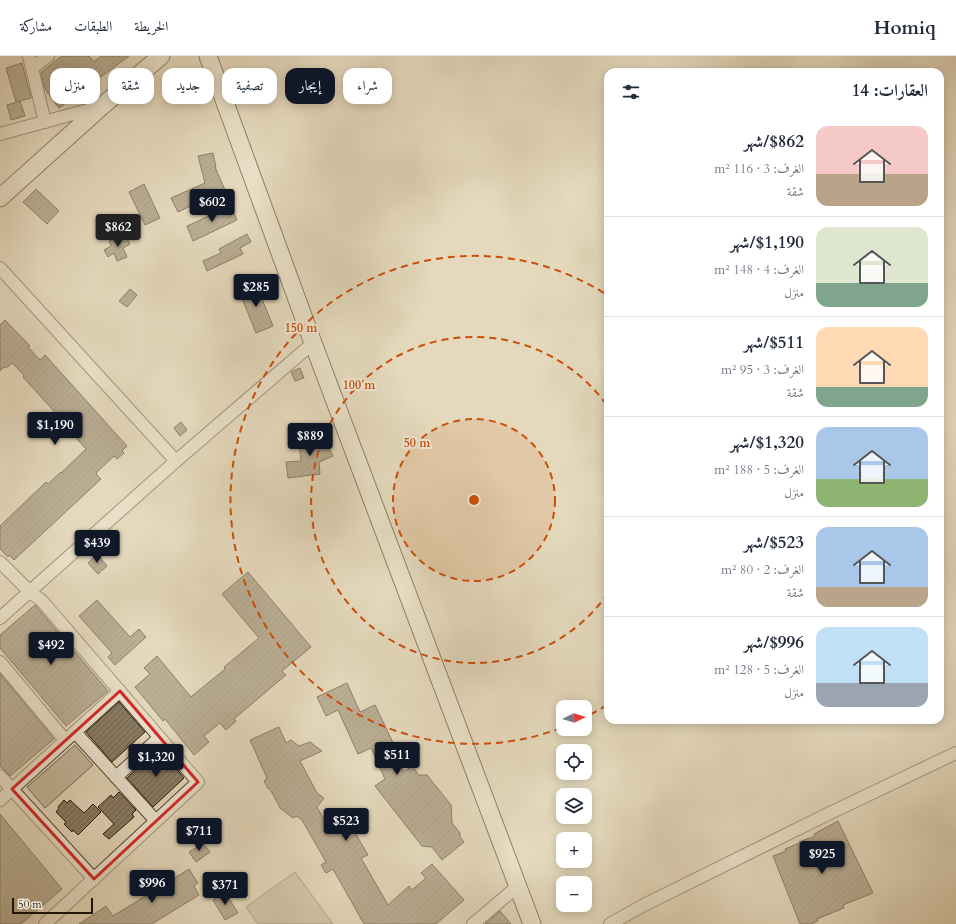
<!DOCTYPE html>
<html lang="ar">
<head>
<meta charset="utf-8">
<style>
	:root { --surface:#fff; --page:#f2f2f3; --text:#1f2937; --muted:#747a83; --line:#e0e1e3; --accent:#111827 }
	body { margin:0; font-family:Cardo,Amiri,serif; background:var(--page); color:var(--text); direction:rtl; height:100vh; display:flex; flex-direction:column; font-size:15px; white-space:nowrap }
	* { box-sizing:border-box; margin:0 }
	p { font-size:13px; color:var(--muted) }
	.icon { flex:none; width:22px; height:22px; fill:none; stroke:currentColor; stroke-width:2; stroke-linecap:round; stroke-linejoin:round }
	.map { position:relative; flex:1; overflow:hidden; direction:ltr }
	.drawer { position:absolute; left:604px; top:12px; width:340px; height:656px; display:flex; flex-direction:column; background:var(--surface); border-radius:12px; box-shadow:0 2px 10px #0003; direction:rtl }
	.drawer>* { flex:none }
	.top-card { position:absolute; left:12px; top:12px; width:380px; height:36px; direction:rtl; display:flex; gap:8px }
	.needle { width:26px; rotate:85deg }
	.tools { position:absolute; left:556px; top:644px; display:grid; gap:8px }
	.tools a { display:grid; place-items:center; width:36px; height:36px; border-radius:8px; background:var(--surface); box-shadow:0 2px 10px #0003; font-size:20px }
	.scale { position:absolute; left:12px; bottom:10px; width:81px; box-sizing:border-box; padding-left:4px; border:2px solid #251505; border-top:0; font-size:11px; line-height:14px; white-space:nowrap; color:#251505; -webkit-text-stroke:3px #ede6d3; paint-order:stroke }
	.price { position:absolute; translate:-50% -34px; padding:0 9px; border-radius:4px; background:var(--accent); color:#fff; font-size:13px; line-height:26px; filter:drop-shadow(0 1px 2px #0008) }
	.price::after { content:''; position:absolute; left:50%; top:24px; width:12px; height:9px; margin-left:-6px; background:inherit; clip-path:polygon(0 0,100% 0,50% 100%) }
	.price.current { background:#222; color:#fff }
	ul { padding:0; list-style:none }
	li { display:flex; align-items:center; gap:12px; height:100px; padding:0 16px }
	li+li { border-top:1px solid var(--line) }
	li span { display:grid; place-items:center; flex:none; width:112px; height:80px; border-radius:12px; color:#555 }
	li>.icon { margin-inline-start:auto }
	span .icon { width:48px; height:48px; fill:#fffc; stroke-width:1 }
	li b { font-size:17px }
	h2 { display:flex; justify-content:space-between; align-items:center; height:48px; padding:0 16px; font-size:17px }
	.pill { padding:0 14px; border-radius:12px; background:var(--surface); box-shadow:0 2px 10px #0003; font-size:14px; line-height:36px }
	.pill.current { background:var(--accent); color:#fff }
	header { display:flex; align-items:center; gap:24px; box-sizing:border-box; height:56px; padding:0 20px; background:var(--surface); border-bottom:1px solid var(--line) }
	header strong { font-size:19px }
	nav { display:flex; gap:22px; margin-inline-start:auto; font-size:14px }
	.map>svg:first-child { display:block }
	.green { fill:#c4b89d; stroke:#746651 }
	.building { fill:url(#building-hatch); stroke:#251505 }
	.lines { fill:none; stroke-linecap:round; stroke-linejoin:round }
	.minor-casing { stroke:#554633; stroke-width:14 }
	.secondary-casing { stroke:#251505; stroke-width:19 }
	.minor { stroke:#ede6d3; stroke-width:12 }
	.secondary { stroke:#ede6d3; stroke-width:17 }
	.marked { fill:none; stroke:#d62828; stroke-width:3; stroke-linejoin:round }
	.ring { fill:none; stroke:#cb4f0b; stroke-width:2; stroke-dasharray:7 5 }
	.centre { fill:#cb4f0b; stroke:#ede6d3; stroke-width:2 }
	.ring-label { font-size:12px; text-anchor:middle; font-weight:bold; fill:#cb4f0b; stroke:#ede6d3; stroke-width:4; stroke-linejoin:round; paint-order:stroke }
</style>
</head>
<body>
<header>
<strong>Homiq</strong>
<nav><a>الخريطة</a><a>الطبقات</a><a>مشاركة</a></nav>
</header>
<div class="map">
<svg width="956" height="868" viewBox="0 0 956 868">
	<defs>
		<pattern id="building-hatch" width="6" height="6" patternUnits="userSpaceOnUse"><rect width="6" height="6" fill="#887b64"/><path d="M-1 1l2-2M0 6l6-6M5 7l2-2" fill="none" stroke="#6f6450"/></pattern>
	</defs>
	<rect width="100%" height="100%" fill="#e4d9bc"/>
	<filter id="stains"><feTurbulence type="fractalNoise" baseFrequency=".005" numOctaves="4"/><feColorMatrix values="0 0 0 0 .2 0 0 0 0 .09 0 0 0 0 .02 0 0 0 .5 -.17"/></filter>
	<radialGradient id="worn" r=".72"><stop offset=".6" stop-color="#630" stop-opacity="0"/><stop offset="1" stop-color="#630" stop-opacity=".3"/></radialGradient>
	<g class="green">
		<path d="M75,689l18,20 -48,43 -18,-21z"/>
		<path d="M295,816l38,52h-75l-12,-17z"/>
	</g>
	<g class="building">
		<path d="M62,0h27l5,6 7,-6h28l-70,52 -14,-19 -4,-17z"/>
		<path d="M22,7l9,35 -15,4 -10,-34z"/>
		<path d="M20,45l5,15 -14,4 -4,-15z"/>
		<path d="M213,97l3,14h-1l10,23 -47,22 -7,-14 34,-15 -7,-27z"/>
		<path d="M144,128l16,34 -15,7 -16,-33z"/>
		<path d="M36,133l23,22 -12,13 -24,-22z"/>
		<path d="M231,150l6,14 -44,21 -6,-15z"/>
		<path d="M247,178l4,8 -11,6 3,6 -36,17 -4,-10 18,-8 -2,-4z"/>
		<path d="M126,181l4,7 -7,4 4,9 -10,4 -3,-8 -6,4 -4,-7 7,-4 -2,-5 10,-3 1,2z"/>
		<path d="M256,228l17,42 -17,7 -17,-42z"/>
		<path d="M130,233l7,6 -10,12 -8,-6z"/>
		<path d="M5,264l25,26 -2,1 12,13 5,-5 82,91 -5,5 2,2 -7,6 -3,-3 -16,15 -2,3 5,5 -87,81 -5,-5 -1,2 -8,-8v-23l46,-44 2,2 13,-12v1l25,-24 -18,-20 1,-1 -46,-51 1,-2 -12,-12 -6,5 -2,-1 -4,4v-46z"/>
		<path d="M300,312l4,10 -9,3 -4,-9z"/>
		<path d="M181,366l6,8 -7,6 -6,-8z"/>
		<path d="M321,376l12,24 -14,6 1,12 -32,4 -2,-16 15,-1 -2,-18z"/>
		<path d="M97,498l10,12 -9,8 -10,-11z"/>
		<path d="M248,516l63,75 -29,24 4,4 -52,44 2,2 -10,9 -6,-7 -16,13 5,6 -15,13 -29,-36 -2,2 -28,-34 15,-13 -6,-6 13,-12 34,41 34,-28 -1,-2 35,-29 -37,-44z"/>
		<path d="M97,544l33,37 9,-8 7,8 -31,28 -7,-8 4,-4 -33,-37z"/>
		<path d="M35,549l73,86 -42,35 -66,-78v-13z"/>
		<path d="M0,618l54,65 -44,37 -10,-10z"/>
		<path d="M347,627l13,29 15,-7 21,44 -2,1 10,22 8,-6 7,9h8l24,30 1,18 8,10v4l4,5 -22,18 -10,-13 -10,-1 -47,-60 10,-7 -14,-31 -13,6 -20,-44 -12,6 -9,-19z"/>
		<path d="M119,646l26,30 -33,30 -26,-30z"/>
		<path d="M279,671l7,16 5,-3 8,6 11,-4 12,9 -22,10 17,32 7,5 -7,9 7,13 18,-10 26,45 -7,3 27,47 21,-19 3,4 14,-12 -5,-5 11,-9 32,36 -28,24h-72l-31,-55 -7,4 -5,-8 5,-3 -24,-42 -5,-4 -4,2 -13,-10 -6,-12 -5,-8 -1,1 -4,-8 3,-3 -17,-38z"/>
		<path d="M159,692l25,30 -31,29 -26,-29z"/>
		<path d="M119,736l17,18 -4,4 2,3 -25,22 -6,-5 11,-10 -16,-17 13,-12 2,3z"/>
		<path d="M64,744l3,3 3,-3 14,13 9,-9 8,8 -23,23 -5,-5 -1,2 -8,-8 2,-2 -10,-10 3,-4 -1,-1z"/>
		<path d="M0,758l62,75 -41,35h-21z"/>
		<path d="M838,765l35,72 -30,12 1,3 -27,11 1,2 -7,3h-11l-27,-68 13,-5 -1,-2 15,-6 -1,-1 16,-6 -1,-2z"/>
		<path d="M203,787l7,9 -14,10 -7,-10z"/>
		<path d="M189,813l9,14 -4,3 5,9 -47,29h-73l27,-18 7,10z"/>
		<path d="M225,836l13,21 -13,7 -12,-20z"/>
		<path d="M500,855l11,13h-26l14,-12z"/>
	</g>
	<g class="lines">
		<g class="minor-casing">
			<g id="minor">
				<path d="M29,0l16,66"/>
				<path d="M32,12l16,-12"/>
				<path d="M0,78l99,-27"/>
				<path d="M0,212l176,193"/>
				<path d="M0,506l30,30 12,9 156,181 -153,142"/>
				<path d="M0,562l176,-157 137,-118"/>
				<path d="M0,606l65,78"/>
				<path d="M75,676l81,89"/>
				<path d="M0,720l94,103"/>
				<path d="M116,721l43,-39"/>
				<path d="M0,744l120,-109"/>
				<path d="M473,868l45,-38"/>
				<path d="M610,868l34,-19 184,-91 128,-61"/>
			</g>
		</g>
		<g class="secondary-casing">
			<g id="secondary">
				<path d="M208,0l105,287 219,581"/>
				<path d="M0,142l101,-91 60,-51"/>
			</g>
		</g>
		<use href="#minor" class="minor"/>
		<use href="#secondary" class="secondary"/>
	</g>
	<path d="M0 0H956V868H0ZM120,635l78,91 -104,97 -82,-90z" fill="#e4d9bc" fill-opacity=".55" fill-rule="evenodd"/>
	<path class="marked" d="M120,635l78,91 -104,97 -82,-90z"/>
	<circle cx="474" cy="444" r="81" fill="#cb4f0b" fill-opacity=".12"/>
	<g class="ring">
		<circle cx="474" cy="444" r="81"/>
		<path d="M608 537A163 163 0 1 1 608 351"/>
		<path d="M607 649A244 244 0 0 1 587 660M561 672A244 244 0 1 1 607 239"/>
	</g>
	<circle cx="474" cy="444" r="6" class="centre"/>
	<g class="ring-label">
		<text x="301" y="276">150 m</text>
		<text x="359" y="333">100 m</text>
		<text x="417" y="391">50 m</text>
	</g>
	<rect width="100%" height="100%" filter="url(#stains)"/>
	<rect width="100%" height="100%" fill="url(#worn)"/>
</svg>
<div class="tools">
<a><svg class="needle" viewBox="-14 -14 28 28"><path d="M0-13l5 13h-10z" fill="#e53935"/><path d="M0 13l5-13h-10z" fill="#747a83"/></svg></a>
<a><svg class="icon" aria-label="locate" viewBox="0 0 24 24"><circle cx="12" cy="12" r="6"/><path d="M12 2v4M12 18v4M2 12h4M18 12h4"/></svg></a>
<a><svg class="icon" aria-label="layers" viewBox="0 0 24 24"><path d="M12 4l9 5-9 5-9-5zM3 14l9 5 9-5"/></svg></a>
<a>+</a>
<a>−</a>
</div>
<div class="scale">50 m</div>
<b class="price" style="left:212px;top:167px">$602</b>
<b class="price current" style="left:118px;top:192px">$862</b>
<b class="price" style="left:256px;top:252px">$285</b>
<b class="price" style="left:55px;top:390px">$1,190</b>
<b class="price" style="left:310px;top:401px">$889</b>
<b class="price" style="left:97px;top:508px">$439</b>
<b class="price" style="left:51px;top:610px">$492</b>
<b class="price" style="left:397px;top:720px">$511</b>
<b class="price" style="left:156px;top:722px">$1,320</b>
<b class="price" style="left:346px;top:786px">$523</b>
<b class="price" style="left:199px;top:796px">$711</b>
<b class="price" style="left:822px;top:819px">$925</b>
<b class="price" style="left:152px;top:848px">$996</b>
<b class="price" style="left:225px;top:850px">$371</b>
<div class="top-card">
<a class="pill">شراء</a>
<a class="pill current">إيجار</a>
<a class="pill">تصفية</a>
<a class="pill">جديد</a>
<a class="pill">شقة</a>
<a class="pill">منزل</a>
</div>
<section class="drawer">
<h2>العقارات: 14<svg class="icon" aria-label="filters" viewBox="0 0 24 24"><path d="M4 7h16M4 17h16"/><circle cx="9" cy="7" r="2"/><circle cx="15" cy="17" r="2"/></svg></h2>
<ul>
<li><span style="background:linear-gradient(#f6c9c9 60%,#b9a48a 0)"><svg class="icon" aria-label="home" viewBox="0 0 24 24"><path d="M3 11l9-7 9 7M6 9v11h12V9"/></svg></span><div><b>$862/شهر</b><p>الغرف: 3 · 116 m²</p><p>شقة</p></div></li>
<li><span style="background:linear-gradient(#dfe7d0 70%,#7fa58c 0)"><svg class="icon" aria-label="home" viewBox="0 0 24 24"><path d="M3 11l9-7 9 7M6 9v11h12V9"/></svg></span><div><b>$1,190/شهر</b><p>الغرف: 4 · 148 m²</p><p>منزل</p></div></li>
<li><span style="background:linear-gradient(#ffd9b3 75%,#7fa58c 0)"><svg class="icon" aria-label="home" viewBox="0 0 24 24"><path d="M3 11l9-7 9 7M6 9v11h12V9"/></svg></span><div><b>$511/شهر</b><p>الغرف: 3 · 95 m²</p><p>شقة</p></div></li>
<li><span style="background:linear-gradient(#a9c7e8 65%,#8fb573 0)"><svg class="icon" aria-label="home" viewBox="0 0 24 24"><path d="M3 11l9-7 9 7M6 9v11h12V9"/></svg></span><div><b>$1,320/شهر</b><p>الغرف: 5 · 188 m²</p><p>منزل</p></div></li>
<li><span style="background:linear-gradient(#a9c7e8 75%,#b9a48a 0)"><svg class="icon" aria-label="home" viewBox="0 0 24 24"><path d="M3 11l9-7 9 7M6 9v11h12V9"/></svg></span><div><b>$523/شهر</b><p>الغرف: 2 · 80 m²</p><p>شقة</p></div></li>
<li><span style="background:linear-gradient(#bfe0f5 70%,#9aa5b1 0)"><svg class="icon" aria-label="home" viewBox="0 0 24 24"><path d="M3 11l9-7 9 7M6 9v11h12V9"/></svg></span><div><b>$996/شهر</b><p>الغرف: 5 · 128 m²</p><p>منزل</p></div></li>
</ul>
</section>
</div>
</body>
</html>
